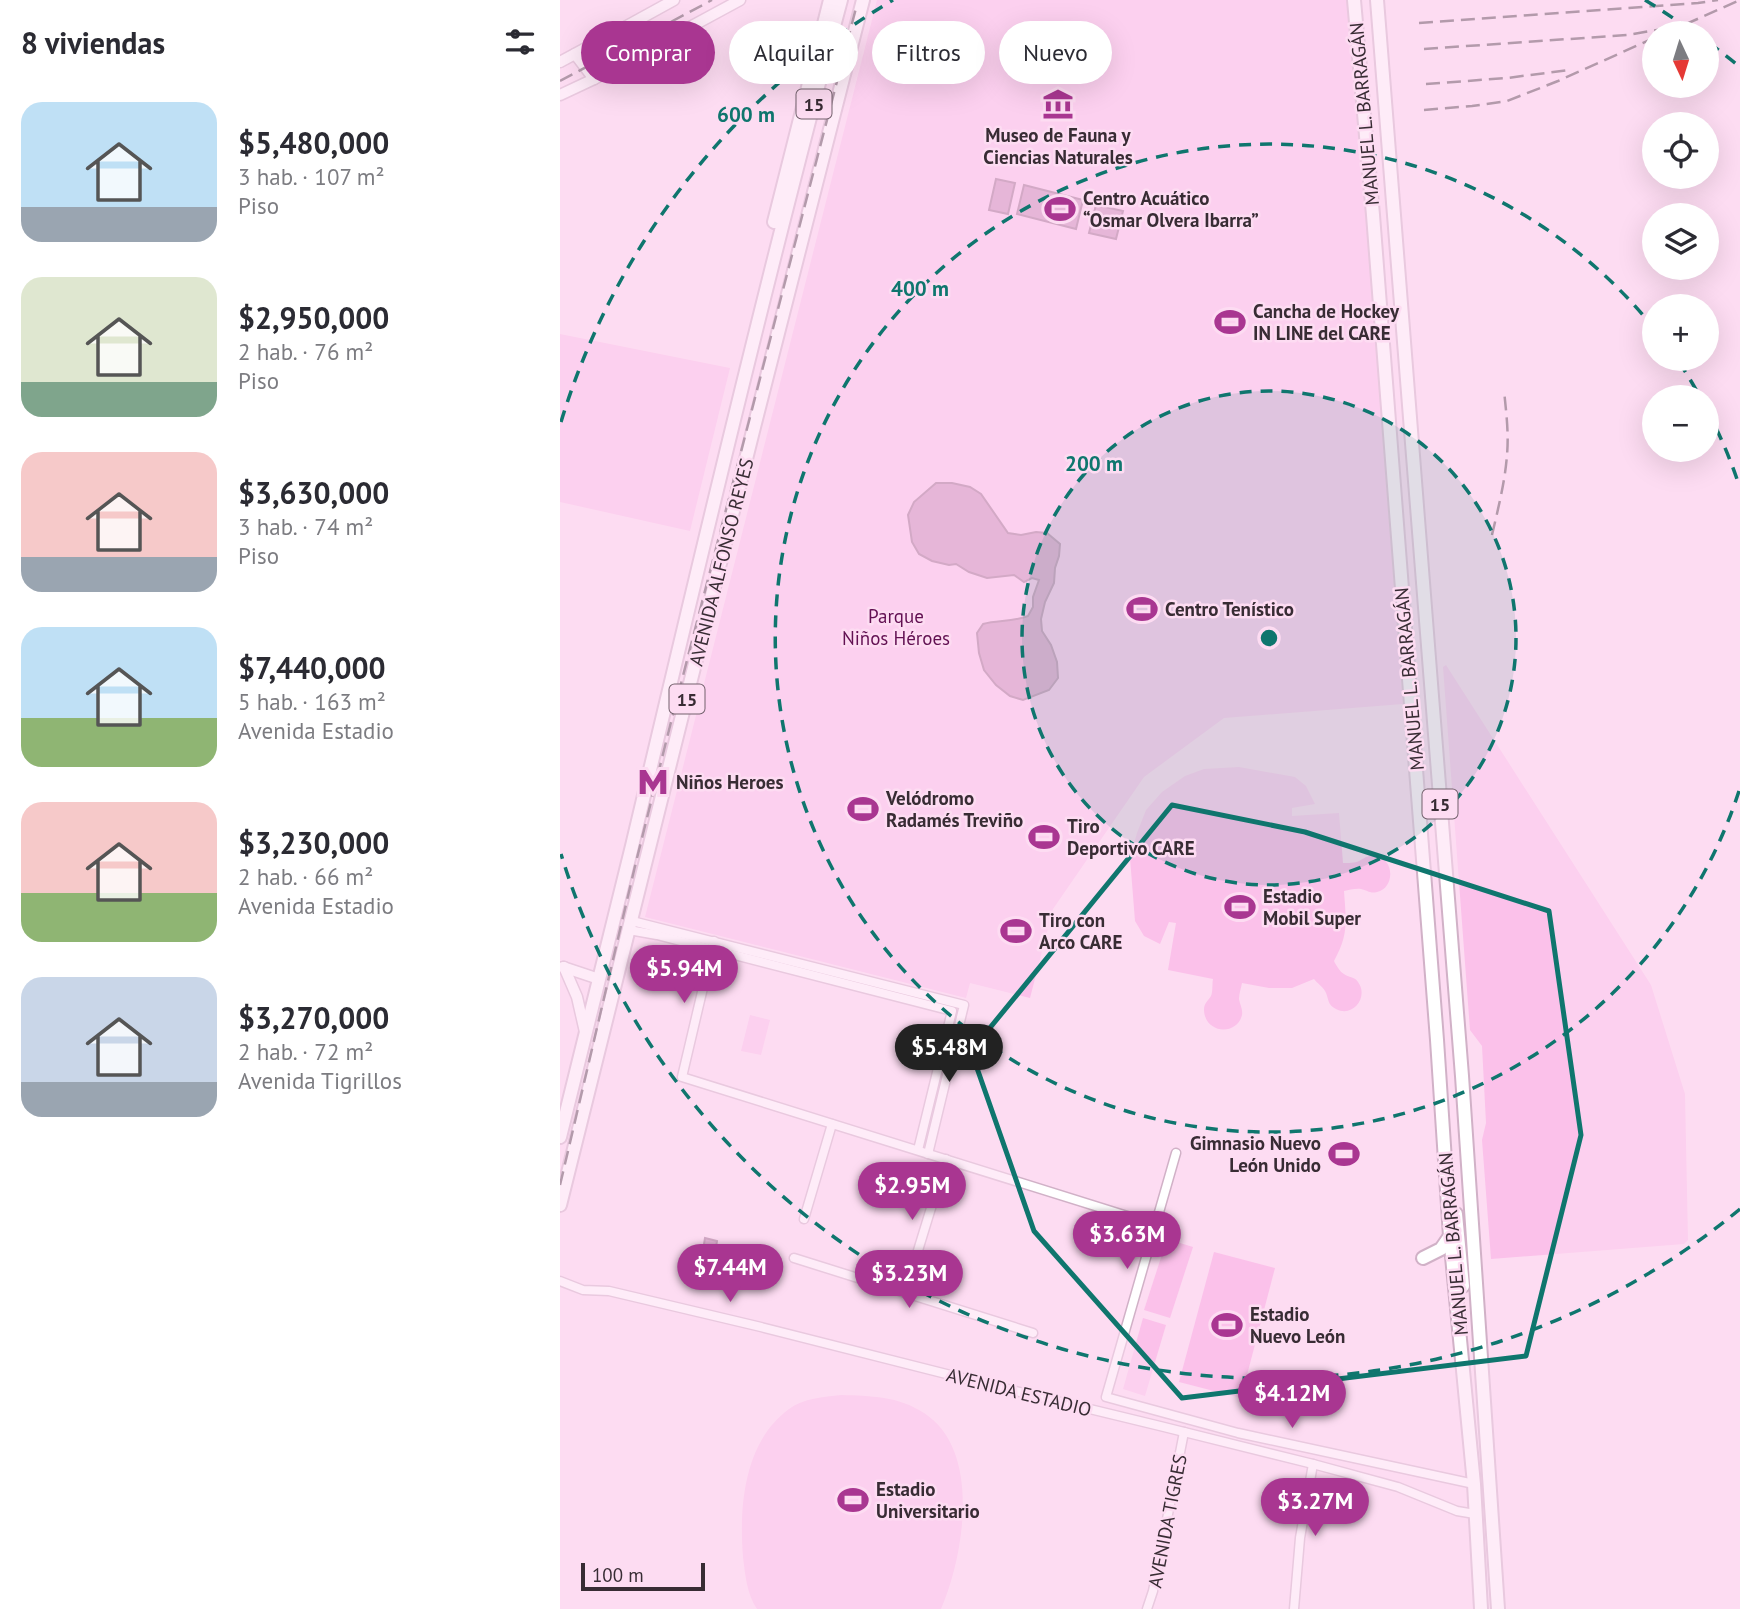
<!DOCTYPE html>
<html lang="es">
<head>
<meta charset="utf-8">
<style>
	:root { --surface:#fff; --page:#f7f7f7; --text:#2b2b33; --muted:#7c7c81; --accent:#a93691 }
	body { margin:0; font-family:"PT Sans",sans-serif; background:var(--page); color:var(--text); height:100vh; display:flex; flex-direction:column; font-size:26px; white-space:nowrap }
	* { box-sizing:border-box; margin:0 }
	p { font-size:23px; color:var(--muted) }
	.icon { flex:none; width:38px; height:38px; fill:none; stroke:currentColor; stroke-width:2; stroke-linecap:round; stroke-linejoin:round }
	.map { position:relative; flex:1; overflow:hidden }
	.details { display:flex; flex-direction:column; background:var(--surface); width:560px }
	.details>* { flex:none }
	.guide { position:absolute; left:21px; top:21px; width:665px; height:63px; display:flex; gap:14px }
	.needle { width:46px; rotate:176deg }
	.fabs { position:absolute; left:1082px; top:21px; display:grid; gap:14px }
	.fabs a { display:grid; place-items:center; width:77px; height:77px; border-radius:50%; background:var(--surface); box-shadow:0 7px 28px #0002; font-size:35px }
	.scale { position:absolute; left:21px; bottom:18px; width:124px; box-sizing:border-box; padding-left:7px; border:4px solid #382c34; border-top:0; font-size:19px; line-height:24px; white-space:nowrap; color:#382c34; -webkit-text-stroke:5px #fddcf2; paint-order:stroke }
	.price { position:absolute; translate:-50% -60px; padding:0 16px; border-radius:24px; background:var(--accent); color:#fff; font-size:23px; line-height:46px; filter:drop-shadow(0 2px 4px #0008) }
	.price::after { content:''; position:absolute; left:50%; top:42px; width:21px; height:16px; margin-left:-10px; background:inherit; clip-path:polygon(0 0,100% 0,50% 100%) }
	.price.selected { background:#222; color:#fff }
	ul { padding:0; list-style:none }
	li { display:flex; align-items:center; gap:21px; height:175px; padding:0 21px }
	li span { display:grid; place-items:center; flex:none; width:196px; height:140px; border-radius:21px; color:#555 }
	li>.icon { margin-inline-start:auto }
	span .icon { width:84px; height:84px; fill:#fffc; stroke-width:1 }
	li b { font-size:30px }
	h2 { display:flex; justify-content:space-between; align-items:center; height:84px; padding:0 21px; font-size:30px }
	.tag { padding:0 24px; border-radius:32px; background:var(--surface); box-shadow:0 7px 28px #0002; font-size:24px; line-height:63px }
	.tag.selected { background:var(--accent); color:#fff }
	main { display:flex; flex:1; min-height:0 }
	.map>svg:first-child { display:block }
	.green { fill:#fbc1ea }
	.water { fill:#cb87b8; stroke:#9f6c90; stroke-width:2 }
	.lines { fill:none; stroke-linecap:round; stroke-linejoin:round }
	.minor-casing { stroke:#d1b1c7; stroke-width:11 }
	.tertiary-casing { stroke:#d1b1c7; stroke-width:13 }
	.trunk-casing { stroke:#d1b1c7; stroke-width:16 }
	.minor { stroke:#fff; stroke-width:8 }
	.tertiary { stroke:#fff; stroke-width:10 }
	.trunk { stroke:#fff; stroke-width:12 }
	.rail { stroke:#594954; stroke-width:2.5; stroke-dasharray:14 7; stroke-linecap:butt }
	.marked { fill:none; stroke:#0f766e; stroke-width:5; stroke-linejoin:round }
	.ring { fill:none; stroke:#0f766e; stroke-width:3.5; stroke-dasharray:12 9 }
	.labels { text-anchor:middle; dominant-baseline:central; stroke-width:5; stroke-linejoin:round; paint-order:stroke }
	.shield { fill:#fddcf2; stroke:#73616d; stroke-width:2 }
	.shield-label { font-size:18px; font-weight:bold; fill:#382c34 }
	.street-label { font-size:19px; fill:#382c34; stroke:#fddcf2 }
	.poi-label { font-size:19px; font-weight:bold; fill:#382c34; stroke:#fddcf2; text-anchor:start }
	.park-label { font-size:19px; fill:#621052; stroke:#fddcf2 }
	.centre { fill:#0f766e; stroke:#fddcf2; stroke-width:3.5 }
	.ring-label { font-size:21px; text-anchor:middle; font-weight:bold; fill:#0f766e; stroke:#fddcf2; stroke-width:5; stroke-linejoin:round; paint-order:stroke }
</style>
</head>
<body>
<main>
<section class="details">
<h2>8 viviendas<svg class="icon" aria-label="filters" viewBox="0 0 24 24"><path d="M4 7h16M4 17h16"/><circle cx="9" cy="7" r="2"/><circle cx="15" cy="17" r="2"/></svg></h2>
<ul>
<li><span style="background:linear-gradient(#bfe0f5 75%,#9aa5b1 0)"><svg class="icon" aria-label="home" viewBox="0 0 24 24"><path d="M3 11l9-7 9 7M6 9v11h12V9"/></svg></span><div><b>$5,480,000</b><p>3 hab. · 107 m²</p><p>Piso</p></div></li>
<li><span style="background:linear-gradient(#dfe7d0 75%,#7fa58c 0)"><svg class="icon" aria-label="home" viewBox="0 0 24 24"><path d="M3 11l9-7 9 7M6 9v11h12V9"/></svg></span><div><b>$2,950,000</b><p>2 hab. · 76 m²</p><p>Piso</p></div></li>
<li><span style="background:linear-gradient(#f6c9c9 75%,#9aa5b1 0)"><svg class="icon" aria-label="home" viewBox="0 0 24 24"><path d="M3 11l9-7 9 7M6 9v11h12V9"/></svg></span><div><b>$3,630,000</b><p>3 hab. · 74 m²</p><p>Piso</p></div></li>
<li><span style="background:linear-gradient(#bfe0f5 65%,#8fb573 0)"><svg class="icon" aria-label="home" viewBox="0 0 24 24"><path d="M3 11l9-7 9 7M6 9v11h12V9"/></svg></span><div><b>$7,440,000</b><p>5 hab. · 163 m²</p><p>Avenida Estadio</p></div></li>
<li><span style="background:linear-gradient(#f6c9c9 65%,#8fb573 0)"><svg class="icon" aria-label="home" viewBox="0 0 24 24"><path d="M3 11l9-7 9 7M6 9v11h12V9"/></svg></span><div><b>$3,230,000</b><p>2 hab. · 66 m²</p><p>Avenida Estadio</p></div></li>
<li><span style="background:linear-gradient(#c9d6e8 75%,#9aa5b1 0)"><svg class="icon" aria-label="home" viewBox="0 0 24 24"><path d="M3 11l9-7 9 7M6 9v11h12V9"/></svg></span><div><b>$3,270,000</b><p>2 hab. · 72 m²</p><p>Avenida Tigrillos</p></div></li>
</ul>
</section>
<div class="map">
<svg width="1180" height="1609" viewBox="0 0 1180 1609">
	<rect width="100%" height="100%" fill="#fddcf2"/>
	<g class="green">
		<path d="M317,0h473l53,704 -179,14 -80,59 -91,132 -23,89 -60,-15 -4,15 -321,-81z"/>
		<path d="M0,334l170,34 -40,163 -130,-29z"/>
		<path d="M886,665l205,320 34,109 3,146 -4,4 -193,15 -9,-119 4,-17 -4,-77 -12,-16 -27,-363z"/>
		<path d="M679,767l56,10 11,9 9,18 -23,4v8l47,-3 4,50c5,0 12,0 16,-2 6,-3 9,-6 16,-5 20,2 20,32 2,36 -7,2 -10,-2 -16,-3 -5,-1 -12,1 -17,2 2,30 5,43 -10,70 2,4 6,11 10,13 5,4 10,2 14,8 11,15 -5,36 -22,27 -9,-4 -7,-11 -11,-18 -2,-4 -8,-8 -11,-12l-22,9h-23l-27,-5c-1,5 -3,11 -3,16 1,6 4,10 3,16 -5,21 -37,19 -38,-5 0,-7 4,-9 7,-14 2,-4 1,-12 2,-17l-45,-9 8,-47 -7,-1 -9,22 -16,-8 -9,-15 -5,-63 7,-25 9,-23 16,-18 23,-16 19,-7z"/>
		<path d="M190,1015l20,5 -9,35 -20,-4z"/>
		<path d="M607,1239l26,8 -23,71 -26,-8z"/>
		<path d="M654,1252l61,16 -34,130 -62,-16z"/>
		<path d="M583,1318l23,7 -21,71 -22,-7z"/>
		<path d="M281,1395c30,1 57,1 83,18 58,37 40,143 17,196h-184c-10,-14 -12,-35 -14,-52 -4,-51 1,-115 46,-148 15,-11 34,-12 52,-14z"/>
	</g>
	<g class="water">
		<path d="M436,179l19,4 -7,31 -19,-4z"/>
		<path d="M464,185l59,15 -7,29 -59,-15z"/>
		<path d="M536,205l27,6 -7,28 -27,-6z"/>
		<path d="M376,483h16l18,4 11,7 27,39 13,2 15,-3 11,1 13,11 -1,12 -4,12 -1,15 -9,19 -4,17 1,12 9,14 6,17 1,16 -9,12 -26,10 -13,-4 -14,-11 -12,-15 -5,-17 -2,-20 6,-9c15,-4 30,-2 45,-8l5,-9v-10l6,-17 -7,-2 -8,4 -10,-7 -27,3 -18,-6 -13,-8 -7,1 -17,-4 -13,-7 -7,-12 -4,-27 6,-13z"/>
		<path d="M145,1238l12,3 -5,30 -12,-2z"/>
	</g>
	<g class="lines">
		<g class="minor-casing">
			<g id="minor">
				<path d="M72,921l332,84 -36,149"/>
				<path d="M69,930l28,5 295,76 -34,139"/>
				<path d="M154,941l-32,136 474,148"/>
				<path d="M616,1153l-70,244 132,36 236,51"/>
				<path d="M244,1219l28,-95"/>
				<path d="M234,1258l239,75"/>
				<path d="M0,1281l23,9 26,1 152,36 217,55 182,44 153,38 85,23 59,24 18,3"/>
				<path d="M345,1293l41,-134"/>
				<path d="M587,1609l6,-18 31,-159"/>
				<path d="M734,1609l6,-71 13,-74"/>
			</g>
		</g>
		<g class="tertiary-casing">
			<g id="tertiary">
				<path d="M15,54l19,25"/>
				<path d="M0,62l65,-35 49,-27"/>
				<path d="M0,95l34,-16 146,-79"/>
				<path d="M3,967l36,12"/>
				<path d="M4,967l13,30 8,35"/>
			</g>
		</g>
		<g class="trunk-casing">
			<g id="trunk">
				<path d="M794,0l19,215 64,825 13,196 24,248 7,125"/>
				<path d="M817,0l85,1076 36,533"/>
				<path d="M214,222l56,-222"/>
				<path d="M0,1137c24,-97 48,-194 72,-291 67,-283 134,-566 209,-846"/>
				<path d="M0,1205l192,-770 111,-435"/>
				<path d="M896,1214l7,72"/>
				<path d="M863,1258l18,-9 9,-13"/>
			</g>
		</g>
		<use href="#minor" class="minor"/>
		<use href="#tertiary" class="tertiary"/>
		<use href="#trunk" class="trunk"/>
		<g class="rail">
			<path d="M859,23l279,-20 20,-3"/>
			<path d="M1106,33l74,-33"/>
			<path d="M864,49l203,-14 47,-8"/>
			<path d="M0,81l152,-81"/>
			<path d="M866,84l81,-6 62,-8"/>
			<path d="M864,110l48,-4 35,-5 51,-20 96,-43"/>
			<path d="M932,535c6,-26 13,-53 15,-80 2,-22 -1,-44 -3,-65"/>
			<path d="M0,1185l76,-323 35,-140 185,-714"/>
		</g>
	</g>
	<path d="M0 0H1180V1609H0ZM612,805l133,27 244,79 32,224 -55,221 -344,42 -148,-167 -63,-180z" fill="#fddcf2" fill-opacity=".55" fill-rule="evenodd"/>
	<path class="marked" d="M612,805l133,27 244,79 32,224 -55,221 -344,42 -148,-167 -63,-180z"/>
	<circle cx="709" cy="638" r="247" fill="#0f766e" fill-opacity=".12"/>
	<g class="ring">
		<circle cx="709" cy="638" r="247"/>
		<path d="M1179 791A494 494 0 1 1 1093 327M1119 362A494 494 0 0 1 1139 395M1147 410A494 494 0 0 1 1179 485"/>
		<path d="M1180 1209A740 740 0 0 1 1 854M1 422A740 740 0 0 1 333 0M1085 0A740 740 0 0 1 1133 32M1149 43A740 740 0 0 1 1180 67"/>
	</g>
	<defs>
		<g id="museum-bare" transform="scale(2.415)"><path d="M0-6L6-3V-2H-6V-3ZM-5-1h2V3h-2ZM-1-1h2V3h-2ZM3-1h2V3H3ZM-6 4H6V6H-6Z" fill="#a93691" stroke="#fddcf2" stroke-width="2.5" paint-order="stroke"/></g>
		<g id="stadium-bare" transform="scale(2.415)"><path d="M0-5a6.5 5 0 1 0 0 10a6.5 5 0 1 0 0-10ZM-3.5-1.8h7v3.6h-7Z" fill="#a93691" stroke="#fddcf2" stroke-width="2.5" paint-order="stroke"/></g>
		<g id="metro-bare" transform="scale(2.415)"><path d="M-5.5 5V-5H-3L0 0L3-5H5.5V5H3V-.5L0 4L-3-.5V5Z" fill="#a93691" stroke="#fddcf2" stroke-width="2.5" paint-order="stroke"/></g>
	</defs>
	<g fill-rule="evenodd">
		<use href="#museum-bare" x="498" y="104"/>
		<use href="#stadium-bare" x="500" y="209"/>
		<use href="#stadium-bare" x="670" y="322"/>
		<use href="#stadium-bare" x="582" y="609"/>
		<use href="#metro-bare" x="93" y="782"/>
		<use href="#stadium-bare" x="303" y="809"/>
		<use href="#stadium-bare" x="484" y="837"/>
		<use href="#stadium-bare" x="680" y="907"/>
		<use href="#stadium-bare" x="456" y="931"/>
		<use href="#stadium-bare" x="784" y="1154"/>
		<use href="#stadium-bare" x="667" y="1325"/>
		<use href="#stadium-bare" x="293" y="1500"/>
	</g>
	<g class="labels">
		<g class="shield">
			<rect x="236.5" y="89.5" width="35" height="29" rx="5"/>
			<rect x="109.5" y="684.5" width="35" height="29" rx="5"/>
			<rect x="862.5" y="789.5" width="35" height="29" rx="5"/>
		</g>
		<g class="shield-label">
			<text x="254" y="104">15</text>
			<text x="127" y="699">15</text>
			<text x="880" y="804">15</text>
		</g>
		<g class="street-label">
			<text transform="translate(804 114) rotate(-95)">MANUEL L. BARRAGÁN</text>
			<text transform="translate(161 562) rotate(-76)">AVENIDA ALFONSO REYES</text>
			<text transform="translate(849 679) rotate(-95)">MANUEL L. BARRAGÁN</text>
			<text transform="translate(893 1244) rotate(-95)">MANUEL L. BARRAGÁN</text>
			<text transform="translate(459 1392) rotate(14)">AVENIDA ESTADIO</text>
			<text transform="translate(607 1521) rotate(-79)">AVENIDA TIGRES</text>
		</g>
		<g class="poi-label">
			<text x="498" y="135" text-anchor="middle">Museo de Fauna y<tspan x="498" dy="22">Ciencias Naturales</tspan></text>
			<text x="523" y="198">Centro Acuático<tspan x="523" dy="22">“Osmar Olvera Ibarra”</tspan></text>
			<text x="693" y="311">Cancha de Hockey<tspan x="693" dy="22">IN LINE del CARE</tspan></text>
			<text x="605" y="609">Centro Tenístico</text>
			<text x="116" y="782">Niños Heroes</text>
			<text x="326" y="798">Velódromo<tspan x="326" dy="22">Radamés Treviño</tspan></text>
			<text x="507" y="826">Tiro<tspan x="507" dy="22">Deportivo CARE</tspan></text>
			<text x="703" y="896">Estadio<tspan x="703" dy="22">Mobil Super</tspan></text>
			<text x="479" y="920">Tiro con<tspan x="479" dy="22">Arco CARE</tspan></text>
			<text x="761" y="1143" text-anchor="end">Gimnasio Nuevo<tspan x="761" dy="22">León Unido</tspan></text>
			<text x="690" y="1314">Estadio<tspan x="690" dy="22">Nuevo León</tspan></text>
			<text x="316" y="1489">Estadio<tspan x="316" dy="22">Universitario</tspan></text>
		</g>
		<g class="park-label">
			<text x="336" y="616">Parque<tspan x="336" dy="22">Niños Héroes</tspan></text>
		</g>
	</g>
	<circle cx="709" cy="638" r="10" class="centre"/>
	<g class="ring-label">
		<text x="186" y="122">600 m</text>
		<text x="360" y="296">400 m</text>
		<text x="534" y="471">200 m</text>
	</g>
</svg>
<div class="fabs">
<a><svg class="needle" viewBox="-14 -14 28 28"><path d="M0-13l5 13h-10z" fill="#e53935"/><path d="M0 13l5-13h-10z" fill="#7c7c81"/></svg></a>
<a><svg class="icon" aria-label="locate" viewBox="0 0 24 24"><circle cx="12" cy="12" r="6"/><path d="M12 2v4M12 18v4M2 12h4M18 12h4"/></svg></a>
<a><svg class="icon" aria-label="layers" viewBox="0 0 24 24"><path d="M12 4l9 5-9 5-9-5zM3 14l9 5 9-5"/></svg></a>
<a>+</a>
<a>−</a>
</div>
<div class="scale">100 m</div>
<b class="price" style="left:124px;top:1005px">$5.94M</b>
<b class="price selected" style="left:389px;top:1084px">$5.48M</b>
<b class="price" style="left:352px;top:1222px">$2.95M</b>
<b class="price" style="left:567px;top:1271px">$3.63M</b>
<b class="price" style="left:170px;top:1304px">$7.44M</b>
<b class="price" style="left:349px;top:1310px">$3.23M</b>
<b class="price" style="left:732px;top:1430px">$4.12M</b>
<b class="price" style="left:755px;top:1538px">$3.27M</b>
<div class="guide">
<a class="tag selected">Comprar</a>
<a class="tag">Alquilar</a>
<a class="tag">Filtros</a>
<a class="tag">Nuevo</a>
</div>
</div>
</main>
</body>
</html>
